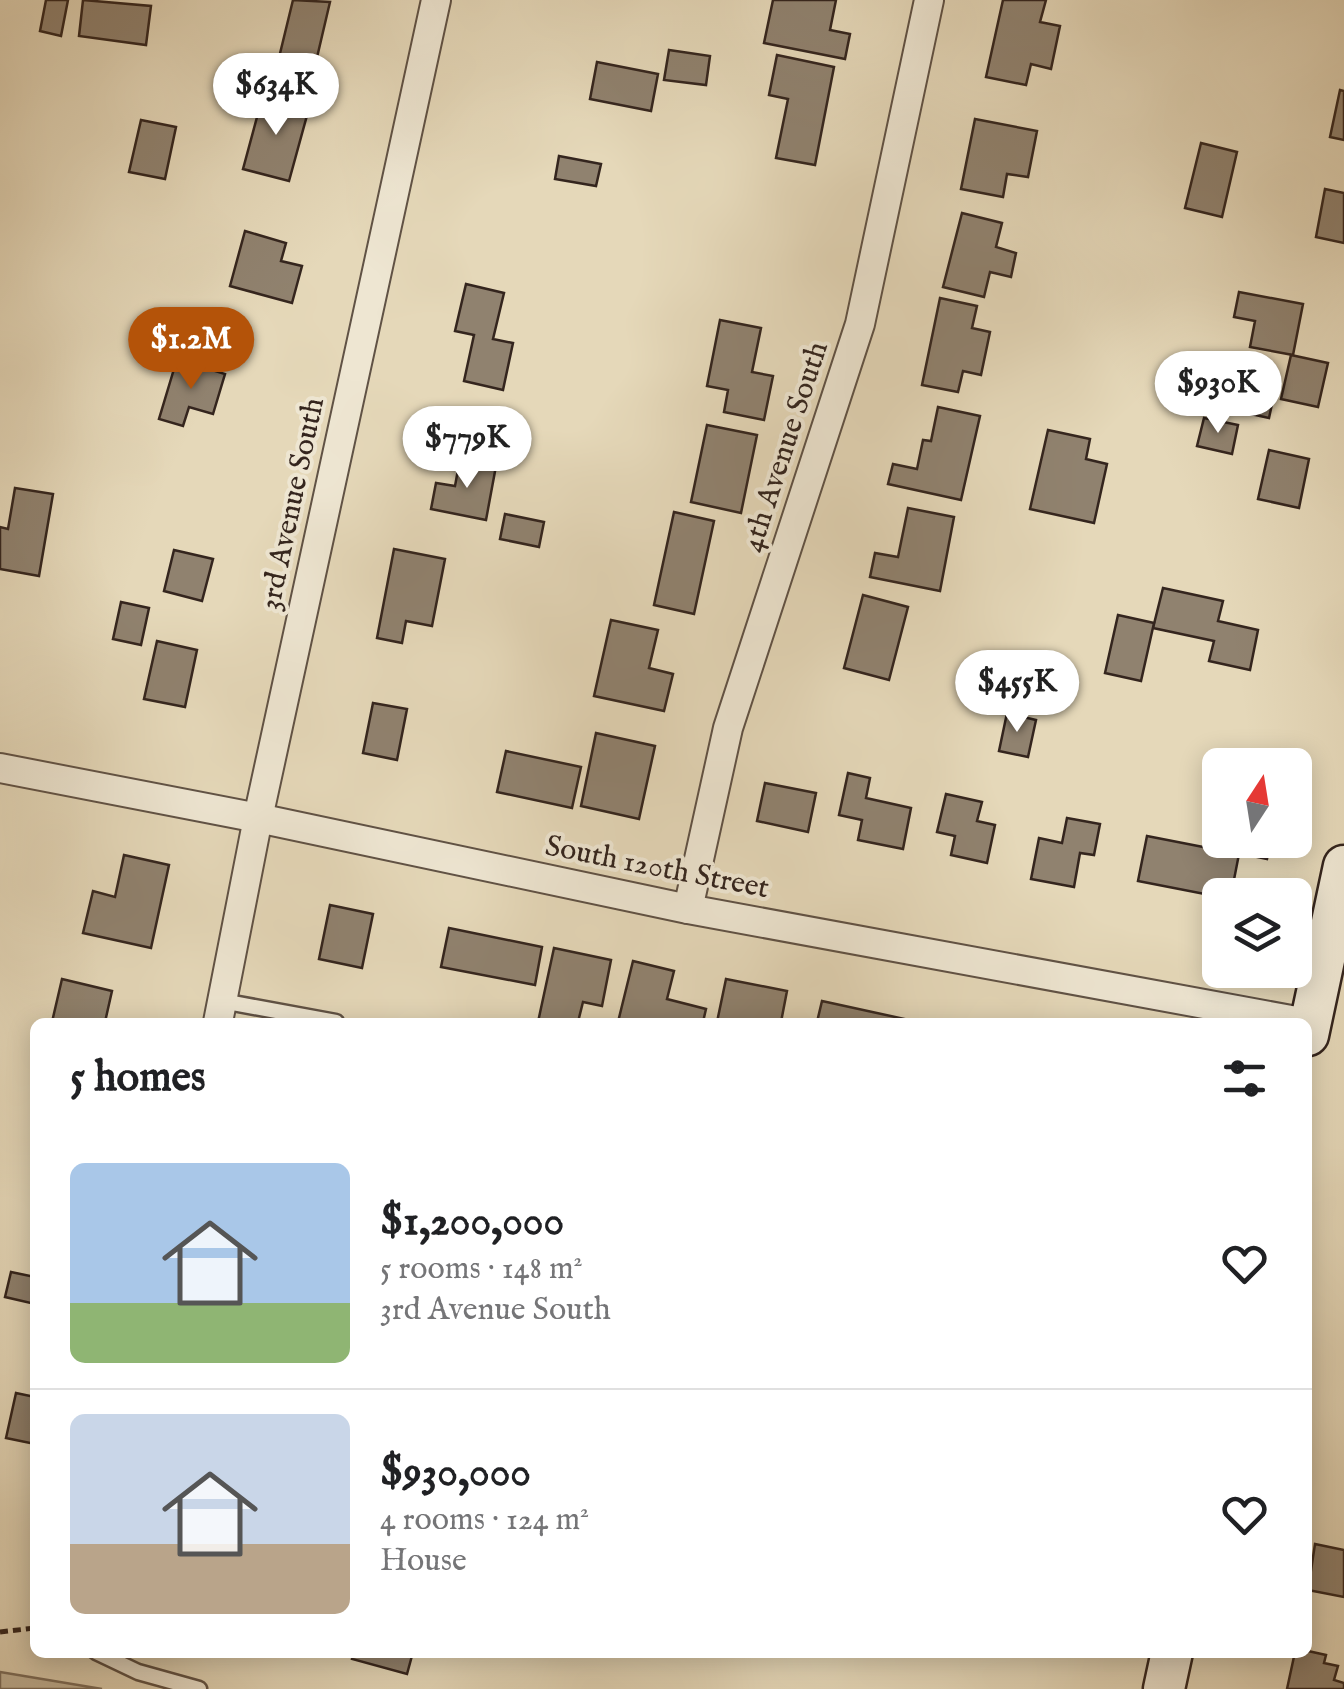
<!DOCTYPE html>
<html lang="en">
<head>
<meta charset="utf-8">
<style>
	:root { --surface:#fff; --page:#f6f6f6; --text:#202124; --muted:#757577; --line:#e0e0e0; --accent:#b45309 }
	body { margin:0; font-family:"IM FELL English",serif; background:var(--page); color:var(--text); height:100vh; display:flex; flex-direction:column; font-size:38px; white-space:nowrap }
	* { box-sizing:border-box; margin:0 }
	p { font-size:32px; color:var(--muted) }
	.icon { flex:none; width:55px; height:55px; fill:none; stroke:currentColor; stroke-width:2; stroke-linecap:round; stroke-linejoin:round }
	.map { position:relative; flex:1; overflow:hidden }
	.sheet { position:absolute; left:30px; top:1018px; width:1282px; height:640px; display:flex; flex-direction:column; background:var(--surface); border-radius:15px; box-shadow:0 5px 25px #0003 }
	.sheet>* { flex:none }
	.needle { width:65px; rotate:12deg }
	.fabs { position:absolute; left:1202px; top:748px; display:grid; gap:20px }
	.fabs a { display:grid; place-items:center; width:110px; height:110px; border-radius:15px; background:var(--surface); box-shadow:0 5px 25px #0003; font-size:50px }
	.price { position:absolute; translate:-50% -85px; padding:0 22px; border-radius:35px; background:#fff; color:#222; font-size:32px; line-height:65px; filter:drop-shadow(0 2px 5px #0008) }
	.price::after { content:''; position:absolute; left:50%; top:60px; width:30px; height:22px; margin-left:-15px; background:inherit; clip-path:polygon(0 0,100% 0,50% 100%) }
	.price.active { background:var(--accent); color:#fff }
	ul { padding:0; list-style:none }
	li { display:flex; align-items:center; gap:30px; height:250px; padding:0 40px }
	li+li { border-top:2px solid var(--line) }
	li span { display:grid; place-items:center; flex:none; width:280px; height:200px; border-radius:15px; color:#555 }
	li>.icon { margin-inline-start:auto }
	span .icon { width:120px; height:120px; fill:#fffc; stroke-width:1 }
	li b { font-size:42px }
	h2 { display:flex; justify-content:space-between; align-items:center; height:120px; padding:0 40px; font-size:42px }
	.map>svg:first-child { display:block }
	.green { fill:#c7ba9f; stroke:#7e705e; stroke-width:2.5 }
	.building { fill:#90826f; stroke:#34251e; stroke-width:2.5 }
	.lines { fill:none; stroke-linecap:round; stroke-linejoin:round }
	.lane-casing { stroke:#605245; stroke-width:19 }
	.street-casing { stroke:#605245; stroke-width:32 }
	.secondary-casing { stroke:#34251e; stroke-width:45 }
	.path { stroke:#34251e; stroke-width:5; stroke-dasharray:8 5; stroke-linecap:butt }
	.lane { stroke:#eee6d2; stroke-width:14 }
	.street { stroke:#eee6d2; stroke-width:28 }
	.secondary { stroke:#eee6d2; stroke-width:40 }
	.labels { text-anchor:middle; dominant-baseline:central; stroke-width:8; stroke-linejoin:round; paint-order:stroke }
	.street-label { font-size:30px; fill:#34251e; stroke:#eee6d2 }
</style>
</head>
<body>
<div class="map">
<svg width="1344" height="1689" viewBox="0 0 1344 1689">
	<rect width="100%" height="100%" fill="#e5d8b9"/>
	<filter id="stains"><feTurbulence type="fractalNoise" baseFrequency=".002" numOctaves="4"/><feColorMatrix values="0 0 0 0 .2 0 0 0 0 .09 0 0 0 0 .02 0 0 0 .5 -.17"/></filter>
	<radialGradient id="worn" r=".72"><stop offset=".6" stop-color="#630" stop-opacity="0"/><stop offset="1" stop-color="#630" stop-opacity=".3"/></radialGradient>
	<path class="green" d="M0,1672l102,17h-102z"/>
	<g class="building">
		<path d="M46,0h22l-7,36 -21,-5z"/>
		<path d="M83,0l68,6 -5,39 -67,-9z"/>
		<path d="M293,0l37,2 -19,81 -36,-9z"/>
		<path d="M773,0h63l-6,30 20,4 -5,25 -81,-16z"/>
		<path d="M1003,0h43l-6,22 20,4 -9,43 -20,-5 -5,21 -40,-8z"/>
		<path d="M669,50l41,6 -4,29 -42,-5z"/>
		<path d="M777,55l57,12 -19,98 -39,-7 12,-59 -19,-4z"/>
		<path d="M597,62l61,12 -7,37 -61,-12z"/>
		<path d="M1340,90l4,1v49l-14,-3z"/>
		<path d="M263,95l46,13 -20,73 -46,-12z"/>
		<path d="M975,119l62,12 -9,46 -21,-3 -4,23 -42,-8z"/>
		<path d="M141,120l35,7 -11,52 -36,-7z"/>
		<path d="M1201,143l36,9 -15,65 -37,-9z"/>
		<path d="M559,156l42,8 -5,22 -41,-7z"/>
		<path d="M1325,189l19,4v50l-28,-6z"/>
		<path d="M962,213l40,10 -6,24 20,6 -5,24 -21,-5 -6,25 -41,-10z"/>
		<path d="M245,231l41,12 -5,18 21,5 -10,37 -62,-17z"/>
		<path d="M466,284l38,9 -11,46 20,4 -10,47 -39,-9 10,-46 -19,-4z"/>
		<path d="M1239,292l64,12 -10,51 -43,-8 5,-26 -21,-4z"/>
		<path d="M940,298l37,8 -5,22 18,4 -9,43 -18,-4 -5,21 -36,-7z"/>
		<path d="M720,320l41,8 -9,44 21,4 -9,44 -40,-8 4,-22 -21,-4z"/>
		<path d="M1230,353l24,1 -2,35 22,6 -5,23 -87,-19 9,-39 38,8z"/>
		<path d="M1291,355l37,8 -10,44 -37,-8z"/>
		<path d="M177,359l48,15 -12,40 -24,-7 -6,19 -24,-7z"/>
		<path d="M938,407l42,9 -19,84 -73,-16 5,-20 24,5 6,-29 8,1z"/>
		<path d="M1204,418l34,7 -6,29 -35,-8z"/>
		<path d="M707,425l50,10 -16,78 -50,-11z"/>
		<path d="M1048,430l42,9 -4,20 21,5 -13,59 -64,-14z"/>
		<path d="M1269,450l40,9 -10,49 -41,-9z"/>
		<path d="M460,459l36,7 -10,54 -55,-11 5,-26 19,3z"/>
		<path d="M15,488l38,6 -14,82 -39,-7v-42l8,2z"/>
		<path d="M908,508l46,9 -14,74 -70,-14 5,-24 23,4z"/>
		<path d="M674,512l40,9 -20,93 -40,-9z"/>
		<path d="M505,514l39,8 -5,25 -39,-8z"/>
		<path d="M394,549l51,10 -13,67 -26,-5 -4,22 -25,-5z"/>
		<path d="M174,550l39,9 -11,42 -38,-10z"/>
		<path d="M1163,588l60,13 -5,20 40,9 -8,40 -41,-9 5,-20 -61,-13z"/>
		<path d="M863,595l45,12 -19,73 -45,-12z"/>
		<path d="M121,602l28,6 -8,37 -28,-6z"/>
		<path d="M1118,615l36,8 -13,58 -36,-8z"/>
		<path d="M611,620l47,10 -9,38 24,6 -9,37 -70,-15z"/>
		<path d="M157,641l40,9 -12,57 -41,-8z"/>
		<path d="M373,703l34,6 -10,51 -34,-7z"/>
		<path d="M1007,713l29,7 -8,37 -29,-6z"/>
		<path d="M596,733l59,13 -16,73 -58,-13z"/>
		<path d="M506,751l75,16 -9,41 -75,-16z"/>
		<path d="M848,773l22,5 -4,20 45,10 -8,41 -45,-9 4,-20 -23,-5z"/>
		<path d="M765,783l51,10 -8,39 -51,-11z"/>
		<path d="M946,794l36,8 -5,19 18,4 -8,38 -36,-8 4,-19 -18,-4z"/>
		<path d="M1067,818l33,6 -6,31 -14,-2 -6,34 -43,-8 8,-41 23,5z"/>
		<path d="M1147,836l92,18 -8,41 -11,2 -82,-16z"/>
		<path d="M1226,840h45l-4,19 -43,-9z"/>
		<path d="M124,855l45,10 -18,83 -68,-15 10,-42 22,6z"/>
		<path d="M330,905l43,9 -11,54 -43,-9z"/>
		<path d="M449,928l93,19 -7,38 -94,-18z"/>
		<path d="M554,948l57,12 -9,46 -19,-4 -5,20h-40z"/>
		<path d="M633,961l41,10 -7,28 39,10 -3,13h-85z"/>
		<path d="M62,979l50,12 -7,31h-53z"/>
		<path d="M726,979l61,12 -6,31h-64z"/>
		<path d="M822,1001l87,19v2h-92z"/>
		<path d="M11,1272l24,5v27l-30,-7z"/>
		<path d="M16,1393l19,4v47l-29,-6z"/>
		<path d="M1315,1544l29,6v47l-36,-7z"/>
		<path d="M1308,1651l18,4 -2,8 14,3 -4,14 10,3v6h-57l8,-37z"/>
		<path d="M354,1652h59l-6,22 -55,-15z"/>
	</g>
	<g class="lines">
		<g class="lane-casing">
			<g id="lane">
				<path d="M222,1001l114,21"/>
				<path d="M96,1652l42,20 61,17"/>
			</g>
		</g>
		<g class="street-casing">
			<g id="street">
				<path d="M0,768l258,50 430,91 614,113"/>
				<path d="M688,909l40,-181 132,-404 69,-324"/>
				<path d="M218,1022l40,-204 178,-818"/>
			</g>
		</g>
		<g class="secondary-casing">
			<g id="secondary">
				<path d="M1308,1035l36,-169"/>
				<path d="M1164,1689l8,-37"/>
			</g>
		</g>
		<path class="path" d="M0,1632l35,-4"/>
		<use href="#lane" class="lane"/>
		<use href="#street" class="street"/>
		<use href="#secondary" class="secondary"/>
	</g>
	<g class="labels">
		<g class="street-label">
			<text transform="translate(786 447) rotate(-72)">4th Avenue South</text>
			<text transform="translate(293 504) rotate(-78)">3rd Avenue South</text>
			<text transform="translate(657 868) rotate(11)">South 120th Street</text>
		</g>
	</g>
	<rect width="100%" height="100%" filter="url(#stains)"/>
	<rect width="100%" height="100%" fill="url(#worn)"/>
</svg>
<div class="fabs">
<a><svg class="needle" viewBox="-14 -14 28 28"><path d="M0-13l5 13h-10z" fill="#e53935"/><path d="M0 13l5-13h-10z" fill="#757577"/></svg></a>
<a><svg class="icon" aria-label="layers" viewBox="0 0 24 24"><path d="M12 4l9 5-9 5-9-5zM3 14l9 5 9-5"/></svg></a>
</div>
<b class="price" style="left:276px;top:138px">$634K</b>
<b class="price active" style="left:191px;top:392px">$1.2M</b>
<b class="price" style="left:1218px;top:436px">$930K</b>
<b class="price" style="left:467px;top:491px">$779K</b>
<b class="price" style="left:1017px;top:735px">$455K</b>
<section class="sheet">
<h2>5 homes<svg class="icon" aria-label="filters" viewBox="0 0 24 24"><path d="M4 7h16M4 17h16"/><circle cx="9" cy="7" r="2"/><circle cx="15" cy="17" r="2"/></svg></h2>
<ul>
<li><span style="background:linear-gradient(#a9c7e8 70%,#8fb573 0)"><svg class="icon" aria-label="home" viewBox="0 0 24 24"><path d="M3 11l9-7 9 7M6 9v11h12V9"/></svg></span><div><b>$1,200,000</b><p>5 rooms · 148 m²</p><p>3rd Avenue South</p></div><svg class="icon" aria-label="heart" viewBox="0 0 24 24"><path d="M12 20l-8-8c-3-5 5-10 8-4 3-6 11-1 8 4z"/></svg></li>
<li><span style="background:linear-gradient(#c9d6e8 65%,#b9a48a 0)"><svg class="icon" aria-label="home" viewBox="0 0 24 24"><path d="M3 11l9-7 9 7M6 9v11h12V9"/></svg></span><div><b>$930,000</b><p>4 rooms · 124 m²</p><p>House</p></div><svg class="icon" aria-label="heart" viewBox="0 0 24 24"><path d="M12 20l-8-8c-3-5 5-10 8-4 3-6 11-1 8 4z"/></svg></li>
</ul>
</section>
</div>
</body>
</html>
